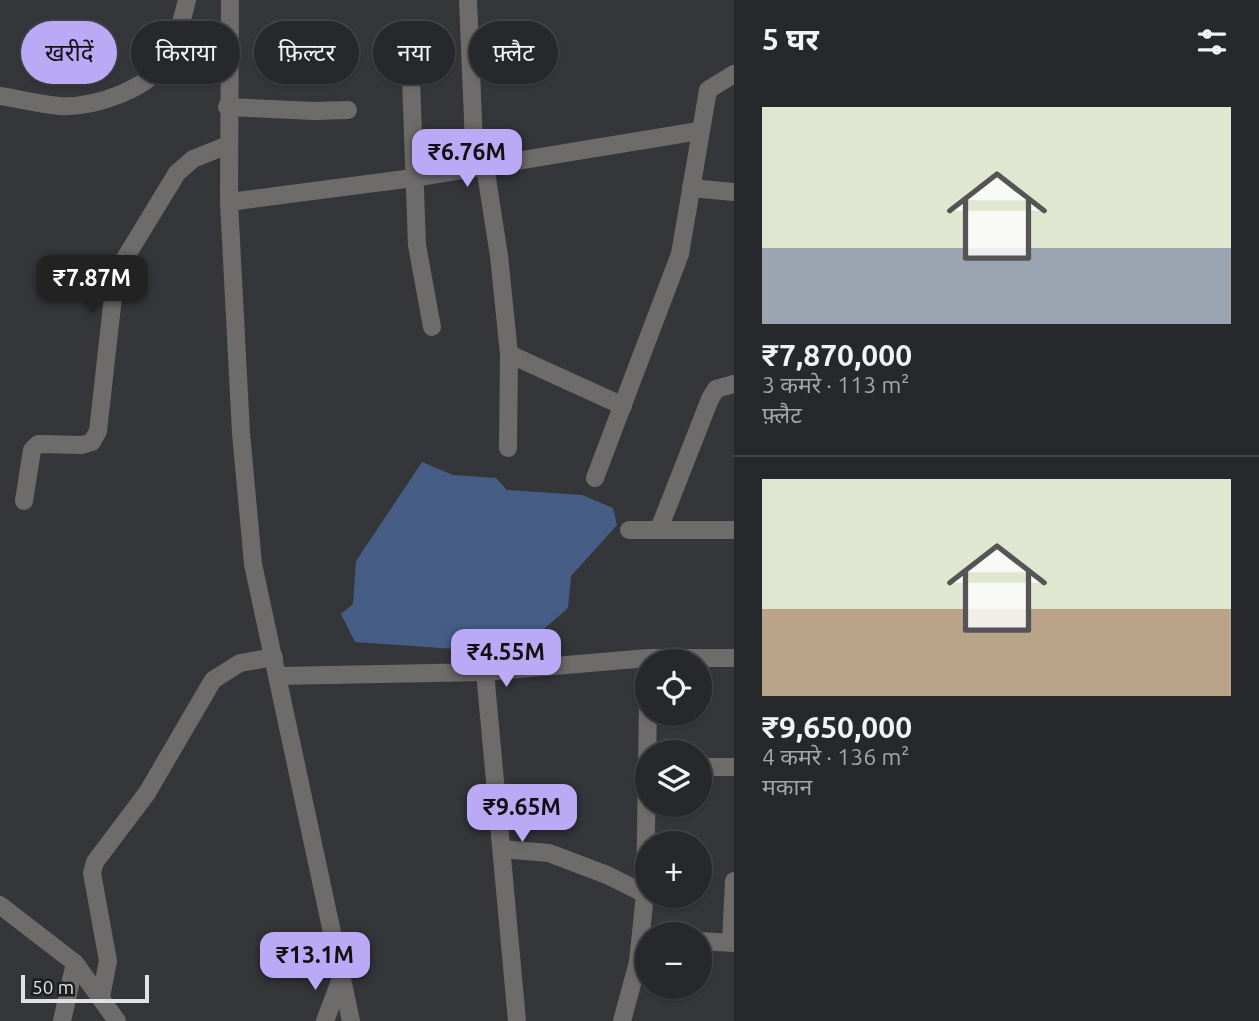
<!DOCTYPE html>
<html lang="hi">
<head>
<meta charset="utf-8">
<style>
	:root { --surface:#27282c; --page:#2f3034; --text:#f1f3f6; --muted:#a4a6a9; --line:#434448; --accent:#baaaf6 }
	body { margin:0; font-family:Ubuntu,"Noto Sans Devanagari",sans-serif; background:var(--page); color:var(--text); height:100vh; display:flex; flex-direction:column; font-size:26px; white-space:nowrap }
	* { box-sizing:border-box; margin:0 }
	p { font-size:23px; color:var(--muted) }
	.icon { flex:none; width:38px; height:38px; fill:none; stroke:currentColor; stroke-width:2; stroke-linecap:round; stroke-linejoin:round }
	.map { position:relative; flex:1; overflow:hidden }
	.side { display:flex; flex-direction:column; background:var(--surface); width:525px }
	.side>* { flex:none }
	.guide { position:absolute; left:21px; top:21px; width:607px; height:63px; display:flex; gap:14px }
	.buttons { position:absolute; left:635px; top:649px; display:grid; gap:14px }
	.buttons a { display:grid; place-items:center; width:77px; height:77px; border-radius:50%; background:var(--surface); box-shadow:0 2px 5px #0004,0 0 0 2px var(--line); font-size:35px }
	.scale { position:absolute; left:21px; bottom:18px; width:128px; box-sizing:border-box; padding-left:7px; border:4px solid #e0e1e3; border-top:0; font-size:19px; line-height:24px; white-space:nowrap; color:#e0e1e3; -webkit-text-stroke:5px #1d1e1f; paint-order:stroke }
	.price { position:absolute; translate:-50% -60px; padding:0 16px; border-radius:14px; background:var(--accent); color:#111; font-size:23px; line-height:46px; filter:drop-shadow(0 2px 4px #0008) }
	.price::after { content:''; position:absolute; left:50%; top:42px; width:21px; height:16px; margin-left:-10px; background:inherit; clip-path:polygon(0 0,100% 0,50% 100%) }
	.price.active { background:#222; color:#fff }
	ul { padding:0; list-style:none }
	li { display:grid; align-content:center; gap:14px; height:371px; padding:0 28px }
	li+li { border-top:2px solid var(--line) }
	li span { display:grid; place-items:center; height:217px; border-radius:0px; color:#555 }
	li>.icon { margin-inline-start:auto }
	span .icon { width:126px; height:126px; fill:#fffc; stroke-width:1 }
	li b { font-size:30px }
	h2 { display:flex; justify-content:space-between; align-items:center; height:84px; padding:0 28px; font-size:30px }
	.chip { padding:0 24px; border-radius:32px; background:var(--surface); box-shadow:0 2px 5px #0004,0 0 0 2px var(--line); font-size:24px; line-height:63px }
	.chip.active { background:var(--accent); color:#111 }
	main { display:flex; flex:1; min-height:0 }
	.map>svg:first-child { display:block }
	.water { fill:#465e86 }
	.lines { fill:none; stroke-linecap:round; stroke-linejoin:round }
	.minor { stroke:#6e6c6b; stroke-width:18 }
</style>
</head>
<body>
<main>
<div class="map">
<svg width="734" height="1021" viewBox="0 0 734 1021">
	<rect width="100%" height="100%" fill="#34363a"/>
	<path class="water" d="M422,462l31,13 43,3 11,12 75,5 31,13 4,17 -46,51 -3,32 -40,35 -32,-2 -12,10 -129,-9 -14,-28 12,-10 3,-43z"/>
	<g class="lines">
		<g class="minor">
			<path d="M230,0l-1,202 12,231 12,131 98,457"/>
			<path d="M468,0l7,168"/>
			<path d="M410,51l7,194 15,82"/>
			<path d="M0,96c19,3 39,8 59,10 35,2 92,-17 109,-49 10,-18 14,-38 19,-57"/>
			<path d="M227,107l87,4 34,-1"/>
			<path d="M485,166l14,90 10,98 -1,94"/>
			<path d="M691,188l43,4"/>
			<path d="M229,202l184,-24 286,-47"/>
			<path d="M509,354l114,52"/>
			<path d="M595,478l85,-224 28,-164 26,-16"/>
			<path d="M24,501l8,-51 6,-6 44,1 10,-3 6,-11 16,-143 10,-28 53,-87 16,-14 35,-14"/>
			<path d="M659,529l51,-130 6,-10 18,-5"/>
			<path d="M629,530h105"/>
			<path d="M485,672l32,349"/>
			<path d="M278,676l207,-4 163,-14h86"/>
			<path d="M700,767h34"/>
			<path d="M502,849l47,4 58,22 38,19"/>
			<path d="M0,905l75,58 42,58"/>
			<path d="M700,941l34,2"/>
			<path d="M731,942l3,-61"/>
			<path d="M101,997l7,-36 -16,-88 3,-11 52,-69 66,-113 27,-17 34,-6"/>
			<path d="M62,1021l13,-58"/>
			<path d="M325,1021l17,-45"/>
			<path d="M622,1021l16,-59 7,-68 3,-189"/>
		</g>
	</g>
</svg>
<div class="buttons">
<a><svg class="icon" aria-label="locate" viewBox="0 0 24 24"><circle cx="12" cy="12" r="6"/><path d="M12 2v4M12 18v4M2 12h4M18 12h4"/></svg></a>
<a><svg class="icon" aria-label="layers" viewBox="0 0 24 24"><path d="M12 4l9 5-9 5-9-5zM3 14l9 5 9-5"/></svg></a>
<a>+</a>
<a>−</a>
</div>
<div class="scale">50 m</div>
<b class="price" style="left:467px;top:189px">₹6.76M</b>
<b class="price active" style="left:92px;top:315px">₹7.87M</b>
<b class="price" style="left:506px;top:689px">₹4.55M</b>
<b class="price" style="left:522px;top:844px">₹9.65M</b>
<b class="price" style="left:315px;top:992px">₹13.1M</b>
<div class="guide">
<a class="chip active">खरीदें</a>
<a class="chip">किराया</a>
<a class="chip">फ़िल्टर</a>
<a class="chip">नया</a>
<a class="chip">फ़्लैट</a>
</div>
</div>
<section class="side">
<h2>5 घर<svg class="icon" aria-label="filters" viewBox="0 0 24 24"><path d="M4 7h16M4 17h16"/><circle cx="9" cy="7" r="2"/><circle cx="15" cy="17" r="2"/></svg></h2>
<ul>
<li><span style="background:linear-gradient(#dfe7d0 65%,#9aa5b1 0)"><svg class="icon" aria-label="home" viewBox="0 0 24 24"><path d="M3 11l9-7 9 7M6 9v11h12V9"/></svg></span><div><b>₹7,870,000</b><p>3 कमरे · 113 m²</p><p>फ़्लैट</p></div></li>
<li><span style="background:linear-gradient(#dfe7d0 60%,#b9a48a 0)"><svg class="icon" aria-label="home" viewBox="0 0 24 24"><path d="M3 11l9-7 9 7M6 9v11h12V9"/></svg></span><div><b>₹9,650,000</b><p>4 कमरे · 136 m²</p><p>मकान</p></div></li>
</ul>
</section>
</main>
</body>
</html>
